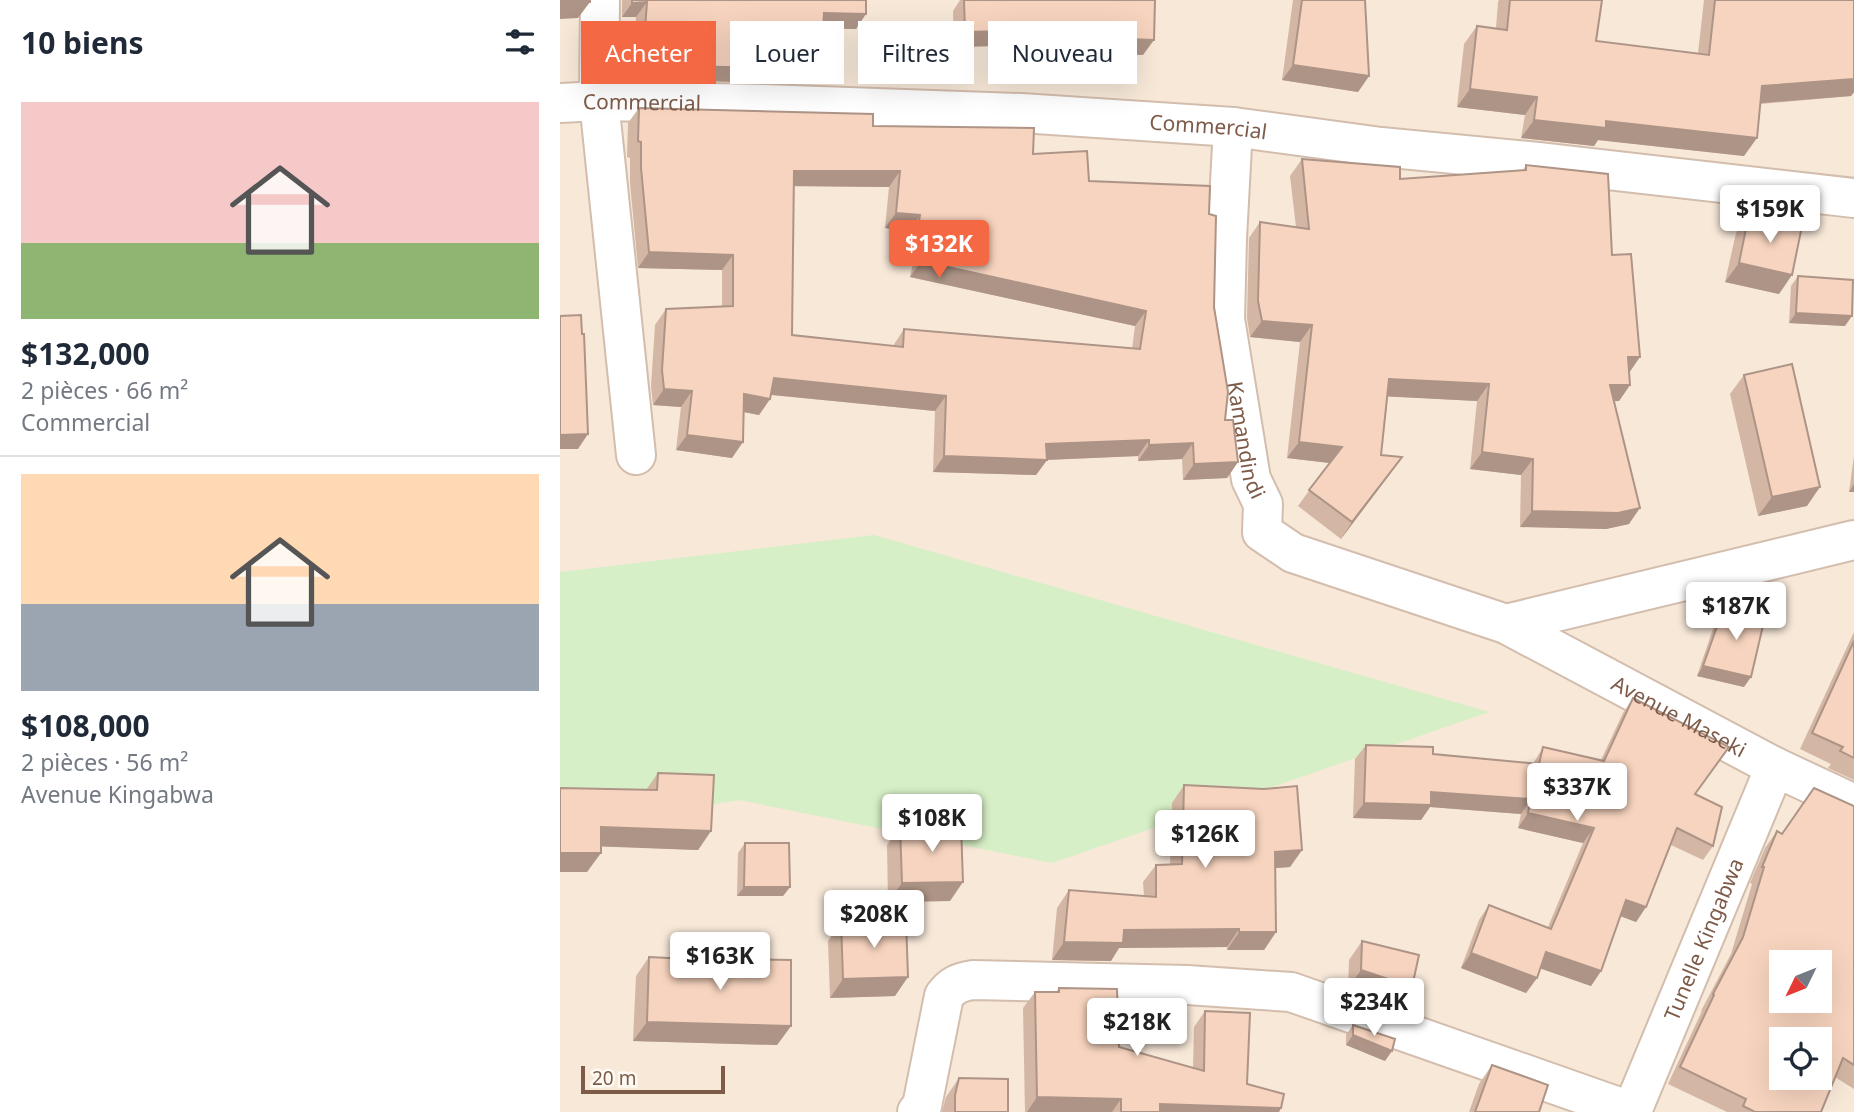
<!DOCTYPE html>
<html lang="fr">
<head>
<meta charset="utf-8">
<style>
	:root { --surface:#fff; --page:#f2f2f3; --text:#1f2937; --muted:#747a83; --line:#e0e1e3; --accent:#f46944 }
	body { margin:0; font-family:"Noto Sans",sans-serif; background:var(--page); color:var(--text); height:100vh; display:flex; flex-direction:column; font-size:26px; white-space:nowrap }
	* { box-sizing:border-box; margin:0 }
	p { font-size:23px; color:var(--muted) }
	.icon { flex:none; width:38px; height:38px; fill:none; stroke:currentColor; stroke-width:2; stroke-linecap:round; stroke-linejoin:round }
	.map { position:relative; flex:1; overflow:hidden }
	.drawer { display:flex; flex-direction:column; background:var(--surface); width:560px }
	.drawer>* { flex:none }
	.hud { position:absolute; left:21px; top:21px; width:665px; height:63px; display:flex; gap:14px }
	.needle { width:46px; rotate:227deg }
	.fabs { position:absolute; left:1209px; top:950px; display:grid; gap:14px }
	.fabs a { display:grid; place-items:center; width:63px; height:63px; border-radius:0px; background:var(--surface); box-shadow:0 7px 28px #0002; font-size:35px }
	.scale { position:absolute; left:21px; bottom:18px; width:144px; box-sizing:border-box; padding-left:7px; border:4px solid #7e5b49; border-top:0; font-size:19px; line-height:24px; white-space:nowrap; color:#7e5b49; -webkit-text-stroke:5px #fffaf3; paint-order:stroke }
	.price { position:absolute; translate:-50% -60px; padding:0 16px; border-radius:7px; background:#fff; color:#222; font-size:23px; line-height:46px; filter:drop-shadow(0 2px 4px #0008) }
	.price::after { content:''; position:absolute; left:50%; top:42px; width:21px; height:16px; margin-left:-10px; background:inherit; clip-path:polygon(0 0,100% 0,50% 100%) }
	.price.active { background:var(--accent); color:#fff }
	ul { padding:0; list-style:none }
	li { display:grid; align-content:center; gap:14px; height:371px; padding:0 21px }
	li+li { border-top:2px solid var(--line) }
	li span { display:grid; place-items:center; height:217px; border-radius:0px; color:#555 }
	li>.icon { margin-inline-start:auto }
	span .icon { width:126px; height:126px; fill:#fffc; stroke-width:1 }
	li b { font-size:30px }
	h2 { display:flex; justify-content:space-between; align-items:center; height:84px; padding:0 21px; font-size:30px }
	.tag { padding:0 24px; border-radius:0px; background:var(--surface); box-shadow:0 7px 28px #0002; font-size:24px; line-height:63px }
	.tag.active { background:var(--accent); color:#fff }
	main { display:flex; flex:1; min-height:0 }
	.map>svg:first-child { display:block }
	.residential { fill:#f7e8d8; fill-rule:evenodd }
	.green { fill:#d7efc6 }
	.lines { fill:none; stroke-linecap:round; stroke-linejoin:round }
	.minor-casing { stroke:#d3bdad; stroke-width:42 }
	.minor { stroke:#fff; stroke-width:38 }
	.wall { fill:#d4b6a4; fill-rule:evenodd }
	.shaded-wall { fill:#ad9486 }
	.building { fill:#f7d4bf; stroke:#ad9486; stroke-width:2; fill-rule:evenodd }
	.labels { text-anchor:middle; dominant-baseline:central; stroke-width:5; stroke-linejoin:round; paint-order:stroke }
	.street-label { font-size:21px; fill:#7e5b49; stroke:#fffaf3 }
</style>
</head>
<body>
<main>
<section class="drawer">
<h2>10 biens<svg class="icon" aria-label="filters" viewBox="0 0 24 24"><path d="M4 7h16M4 17h16"/><circle cx="9" cy="7" r="2"/><circle cx="15" cy="17" r="2"/></svg></h2>
<ul>
<li><span style="background:linear-gradient(#f6c9c9 65%,#8fb573 0)"><svg class="icon" aria-label="home" viewBox="0 0 24 24"><path d="M3 11l9-7 9 7M6 9v11h12V9"/></svg></span><div><b>$132,000</b><p>2 pièces · 66 m²</p><p>Commercial</p></div></li>
<li><span style="background:linear-gradient(#ffd9b3 60%,#9aa5b1 0)"><svg class="icon" aria-label="home" viewBox="0 0 24 24"><path d="M3 11l9-7 9 7M6 9v11h12V9"/></svg></span><div><b>$108,000</b><p>2 pièces · 56 m²</p><p>Avenue Kingabwa</p></div></li>
</ul>
</section>
<div class="map">
<svg width="1294" height="1112" viewBox="0 0 1294 1112">
	<rect width="100%" height="100%" fill="#fef6ea"/>
	<path class="residential" d="M0,0h1294v1112h-1294zM1222,962h38v39h-38zM1222,1040h38v38h-38z"/>
	<path class="green" d="M314,535l615,177 -437,151 -313,-63 -179,29v-257z"/>
	<g class="lines">
		<g class="minor-casing">
			<g id="minor">
				<path d="M40,0l-1,101 37,354"/>
				<path id="s1" d="M0,103l39,-2 165,3 257,9 212,14 148,20 157,15 316,36"/>
				<path id="s2" d="M673,127l-6,111 -2,81 26,160 12,25 -1,28 31,21 213,71 269,143 79,37"/>
				<path d="M946,624l348,-84"/>
				<path id="s3" d="M1072,1111l143,-344"/>
				<path d="M357,1112l5,-6 22,-110c8,-11 16,-14 29,-16l214,5 104,7 342,120"/>
			</g>
		</g>
		<use href="#minor" class="minor"/>
	</g>
	<g class="wall">
		<path d="M62,0h244l-10,29 -33,-1 -13,56 -143,-4 1,-33 -33,-2 1,-28h-14z"/>
		<path d="M400,0h4l179,55 -104,-4v-6l-85,2 -1,-36z"/>
		<path d="M733,0h72l4,76 -11,16 -76,-12z"/>
		<path d="M939,0h103l-6,41 102,12 6,-53h150v92l-3,4 -90,8 -17,52 -146,-16 -4,6 -73,-8 4,-23 -68,-8 7,-63 13,-18 19,2 2,-26z"/>
		<path d="M79,108l234,18 160,28 56,27 120,33 5,93 11,113 13,42 -11,16 -44,2 -1,-21 -44,2v-5l-91,4 -11,15 -103,-3 2,-61 -164,-16 -1,4 -11,16 -15,-3 -12,46 -56,-8 5,-43 -28,-2 -2,-19 4,-61 11,-16 56,-3v-36l-84,-2 -8,-85v-25l-3,-1 1,-34zM234,186l95,1 -4,41 24,3 -2,12 10,1 -7,33 225,49 -3,23 -228,-20 -11,17 -101,-11z"/>
		<path d="M742,159l98,20 123,-9 3,-5 86,90 18,130 -11,16h-5l15,123 -23,5 -86,-2 1,-52 -51,-6 7,-68 -89,-5 -7,59 21,2 -61,82 -43,-33 31,-43 -42,-5 13,-116 -50,-5 -3,-19 2,-80 11,-16 36,5 -6,-51z"/>
		<path d="M1189,214l30,80 -54,-12 11,-49z"/>
		<path d="M1238,276l47,50 -56,-3 2,-37z"/>
		<path d="M1184,375l63,131 -49,10 -28,-122z"/>
		<path d="M1294,456v36h-5z"/>
		<path d="M1165,604l19,83 -47,-11 21,-62z"/>
		<path d="M1294,632v148l-26,-12 3,-4 -31,-15z"/>
		<path d="M1073,698l62,96 18,52 -10,14 -32,-15 -25,62 -10,15 -16,-6 -19,55 -10,15 -51,-18 -3,10 -11,15 -65,-25 18,-48 10,-15 59,22 35,-84 -65,-15 3,-14 -91,-7 -9,13 -68,-2 2,-59 11,-14 67,9 100,10 10,-17 58,13 22,-47z"/>
		<path d="M98,773l53,58 -13,19 -97,-4 -14,26h-27l86,-82z"/>
		<path d="M624,785l118,65 -12,17 -15,1 1,64 -12,18h-37v-3l-108,1 -8,13 -59,-1 5,-52 12,-18 75,6 -1,-14 13,-17 14,-1 2,-61z"/>
		<path d="M1294,806v283l-19,-12 -14,35h-94l-59,-28 34,-73h-1l30,-57 21,-70 -2,-1 15,-35 12,-17 5,3z"/>
		<path d="M340,826l50,75 -62,1 -1,-57z"/>
		<path d="M185,843l45,44 -7,9h-46l1,-43z"/>
		<path d="M281,922l54,74 -65,2 -2,-57z"/>
		<path d="M802,941l50,46 -14,19 -50,-17 1,-29z"/>
		<path d="M89,957l77,4 1,-2 64,67 -14,19 -144,-4 3,-65z"/>
		<path d="M499,988l60,59 74,21 1,-41 11,-16 42,73 34,24 -2,4h-254l-2,-104 12,-16h21z"/>
		<path d="M793,1025l32,36 -39,-16v-10z"/>
		<path d="M932,1065l47,47h-70l10,-28z"/>
		<path d="M399,1078l49,34h-66l4,-15z"/>
	</g>
	<g class="shaded-wall">
		<path d="M0,2h30l-12,16 -18,1z"/>
		<path d="M87,2l-11,15h-14l10,-14z"/>
		<path d="M264,13l42,1 -10,15 -43,-1z"/>
		<path d="M85,30l34,2 -11,15 -33,-2z"/>
		<path d="M490,30l-11,15 -85,2 11,-15z"/>
		<path d="M490,36l104,4 -11,15 -104,-4z"/>
		<path d="M733,65l76,11 -11,16 -76,-12z"/>
		<path d="M118,66l143,3 -11,15 -143,-4z"/>
		<path d="M1294,79v13l-3,4 -101,8 12,-18z"/>
		<path d="M910,89l67,8 -12,18 -68,-8z"/>
		<path d="M974,120l72,1 151,17 -13,18 -146,-16 -4,6 -73,-8z"/>
		<path d="M234,171h106l-11,16 -106,-1z"/>
		<path d="M336,213l24,2 -11,16 -24,-3z"/>
		<path d="M358,227l10,2 -11,15 -10,-1z"/>
		<path d="M89,252l84,3 -11,15 -84,-2z"/>
		<path d="M361,261l225,50 -11,15 -225,-49z"/>
		<path d="M1179,263l53,12 -13,19 -54,-12z"/>
		<path d="M1236,313l56,3 -7,10 -56,-3z"/>
		<path d="M702,321l50,4 -12,17 -50,-5z"/>
		<path d="M1068,357h12l-11,16z"/>
		<path d="M214,378l172,18 -11,15 -172,-17z"/>
		<path d="M829,379l100,5 -12,17 -99,-5z"/>
		<path d="M1050,385h20l-11,16 -20,1z"/>
		<path d="M104,389l28,2 -11,16 -28,-2z"/>
		<path d="M184,394l26,5 -11,16 -26,-5z"/>
		<path d="M28,434l-10,15h-18v-14z"/>
		<path d="M127,435l56,7 -11,16 -56,-8z"/>
		<path d="M589,440l-11,16 -94,4h3l-11,15 -103,-3 11,-16 102,-12z"/>
		<path d="M739,442l43,5 -12,16 -43,-5z"/>
		<path d="M633,443l-11,16 -44,2 11,-16z"/>
		<path d="M922,452l51,7 -12,16 -51,-6z"/>
		<path d="M842,457l-12,17 -49,65 11,-17z"/>
		<path d="M678,462l-11,16 -44,2 11,-16z"/>
		<path d="M1294,484v8h-5z"/>
		<path d="M1260,487l-13,19 -49,10 14,-19z"/>
		<path d="M1080,508l-11,16 -23,5 -86,-2 12,-16z"/>
		<path d="M1143,666l48,11 -7,10 -47,-11z"/>
		<path d="M871,792l100,7 -10,15 -91,-7 -9,13 -68,-2 11,-15z"/>
		<path d="M968,813l66,15 -11,15 -65,-15z"/>
		<path d="M41,827l110,4 -13,19 -110,-4z"/>
		<path d="M742,850l-12,17 -27,2 12,-17z"/>
		<path d="M0,853h41l-14,19h-27z"/>
		<path d="M403,882l-13,19 -62,1 14,-19z"/>
		<path d="M184,887h46l-7,9h-46z"/>
		<path d="M1066,900l20,7 -10,15 -21,-8z"/>
		<path d="M679,929l-12,18 -108,1 -8,13 -59,-1 12,-18 60,-12z"/>
		<path d="M679,932h37l-12,18h-37z"/>
		<path d="M986,952l55,19 -10,15 -55,-19z"/>
		<path d="M911,953l66,25 -11,15 -65,-25z"/>
		<path d="M801,970l51,17 -14,19 -50,-17z"/>
		<path d="M348,977l-13,19 -65,2 13,-19z"/>
		<path d="M87,1022l144,4 -14,19 -144,-4z"/>
		<path d="M793,1035l39,16 -7,10 -39,-16z"/>
		<path d="M477,1097l84,2 -9,13h-85z"/>
		<path d="M600,1104l121,4 -2,4h-124z"/>
	</g>
	<g class="building">
		<rect x="0" y="0" width="30" height="2"/>
		<path d="M72,0h234v14l-42,-1 -3,56 -143,-3 1,-34 -34,-2 2,-28 -15,1z"/>
		<path d="M404,0h191l-1,40 -104,-4v-6l-85,2z"/>
		<path d="M742,0h63l4,76 -76,-11z"/>
		<path d="M950,0h92l-6,41 113,14 6,-55h139v79l-92,7 -5,52 -151,-17v7l-72,-8 3,-23 -67,-8 7,-63 30,4z"/>
		<path d="M79,108l234,6v12l161,2 -1,26 54,-3 2,30 121,5 -1,28 7,2 -2,91 14,85 -3,28h8l5,42 -44,2 -1,-21 -44,2v-5l-103,4 1,16 -103,-4 2,-60 -172,-18 -4,21 -26,-5 -1,48 -56,-7 5,-44 -28,-2 -2,-19 4,-61 67,-3v-51l-84,-3 -8,-84v-26l-3,-1zM234,171h106l-4,42 24,2 -2,12 10,2 -7,32 225,50 -6,38 -236,-20 -1,18 -111,-12z"/>
		<path d="M742,159l98,8v12l126,-9v-5l82,9 4,81 19,-1 9,103h-12l2,28h-20l30,123 -22,5 -86,-2 1,-52 -51,-7 7,-68 -100,-5 -8,76 21,2 -50,65 -43,-32 33,-43 -43,-5 13,-117 -50,-4 -4,-20 2,-79 49,7z"/>
		<path d="M1189,214l53,12 -10,49 -53,-12z"/>
		<path d="M1238,276l55,4 -1,36 -56,-3z"/>
		<path d="M21,315l1,19h2l4,100 -28,1v-119z"/>
		<path d="M1232,364l28,123 -48,10 -28,-122z"/>
		<path d="M1165,604l40,13 -14,60 -48,-11z"/>
		<path d="M1294,641v117l-14,-7 3,-4 -31,-14z"/>
		<path d="M1073,698l96,49 -34,47 27,13 -9,39 -36,-18 -31,79 -20,-7 -25,71 -55,-19 -9,26 -66,-25 18,-48 62,24 43,-101 -66,-15 3,-14 -100,-7v13l-67,-2 2,-58 67,2v7l106,10 4,-17 61,14z"/>
		<path d="M98,773l56,2 -3,56 -110,-4v26h-41v-65l97,2z"/>
		<path d="M624,785l80,4 33,-3 5,64 -27,2 1,80h-37v-3l-115,1 -1,13 -59,-1 5,-52 87,7v-32l26,-1z"/>
		<path d="M1254,788l40,18v259l-11,-7 -22,54h-66l-12,-6 3,-7 -66,-32 34,-72 -1,-1 30,-57 21,-70h-2l15,-36 5,3zM1222,962h38v39h-38zM1222,1040h38v38h-38z"/>
		<path d="M401,825l2,57 -61,1 -2,-57z"/>
		<path d="M185,843h44l1,44h-46z"/>
		<path d="M346,920l2,57 -65,2 -2,-57z"/>
		<path d="M802,941l57,14 -7,32 -51,-17z"/>
		<path d="M89,957l78,4v-2l64,1v66l-144,-4z"/>
		<path d="M499,988l58,1 2,58 85,24 1,-60 45,2 -3,71 37,10 -3,14 -121,-4v8h-39v-13l-84,-2 -2,-105h24z"/>
		<path d="M793,1025l42,14 -3,12 -39,-16z"/>
		<path d="M932,1065l56,20 -9,27h-64z"/>
		<path d="M399,1078l49,1v33h-53v-17z"/>
	</g>
	<g class="labels">
		<g class="street-label">
			<text stroke="none"><textPath href="#s1" startOffset="82">Commercial</textPath></text>
			<text stroke="none"><textPath href="#s1" startOffset="649">Commercial</textPath></text>
			<text stroke="none"><textPath href="#s2" startOffset="315">Kamandindi</textPath></text>
			<text stroke="none"><textPath href="#s2" startOffset="868">Avenue Maseki</textPath></text>
			<text stroke="none"><textPath href="#s3" startOffset="186">Tunelle Kingabwa</textPath></text>
		</g>
	</g>
</svg>
<div class="fabs">
<a><svg class="needle" viewBox="-14 -14 28 28"><path d="M0-13l5 13h-10z" fill="#e53935"/><path d="M0 13l5-13h-10z" fill="#747a83"/></svg></a>
<a><svg class="icon" aria-label="locate" viewBox="0 0 24 24"><circle cx="12" cy="12" r="6"/><path d="M12 2v4M12 18v4M2 12h4M18 12h4"/></svg></a>
</div>
<div class="scale">20 m</div>
<b class="price" style="left:1210px;top:245px">$159K</b>
<b class="price active" style="left:379px;top:280px">$132K</b>
<b class="price" style="left:1176px;top:642px">$187K</b>
<b class="price" style="left:1017px;top:823px">$337K</b>
<b class="price" style="left:372px;top:854px">$108K</b>
<b class="price" style="left:645px;top:870px">$126K</b>
<b class="price" style="left:314px;top:950px">$208K</b>
<b class="price" style="left:160px;top:992px">$163K</b>
<b class="price" style="left:814px;top:1038px">$234K</b>
<b class="price" style="left:577px;top:1058px">$218K</b>
<div class="hud">
<a class="tag active">Acheter</a>
<a class="tag">Louer</a>
<a class="tag">Filtres</a>
<a class="tag">Nouveau</a>
</div>
</div>
</main>
</body>
</html>
